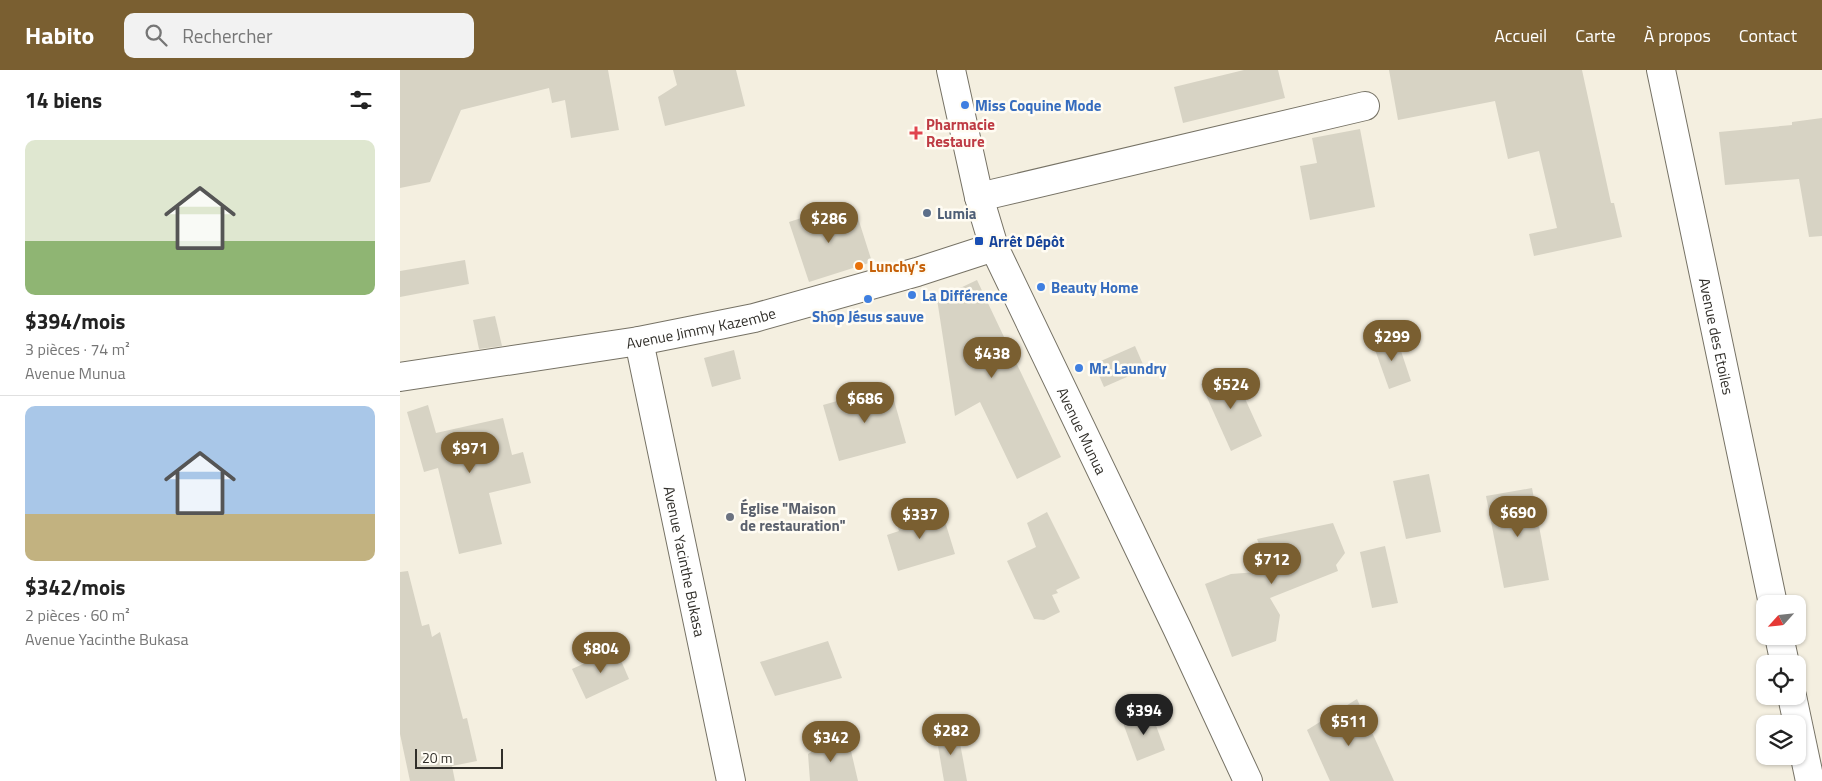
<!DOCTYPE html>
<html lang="fr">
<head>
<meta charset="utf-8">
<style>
	:root { --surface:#fff; --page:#f2f2f2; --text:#222; --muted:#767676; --line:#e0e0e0; --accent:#7a5f31 }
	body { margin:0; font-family:"Titillium Web",sans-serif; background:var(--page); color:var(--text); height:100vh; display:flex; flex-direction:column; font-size:19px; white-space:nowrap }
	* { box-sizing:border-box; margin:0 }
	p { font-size:16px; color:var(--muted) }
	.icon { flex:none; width:28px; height:28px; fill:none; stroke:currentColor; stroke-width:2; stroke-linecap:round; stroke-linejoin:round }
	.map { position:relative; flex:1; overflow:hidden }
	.sheet { display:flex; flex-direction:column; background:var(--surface); width:400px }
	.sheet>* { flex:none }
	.needle { width:32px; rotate:243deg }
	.fabs { position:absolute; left:1356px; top:525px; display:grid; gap:10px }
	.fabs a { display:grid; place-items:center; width:50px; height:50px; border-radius:10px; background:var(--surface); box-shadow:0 1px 4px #0004; font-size:25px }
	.scale { position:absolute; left:15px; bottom:12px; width:88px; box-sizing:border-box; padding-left:5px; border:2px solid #312f2a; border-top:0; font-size:14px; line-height:18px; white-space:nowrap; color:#312f2a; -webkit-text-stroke:4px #fffcf3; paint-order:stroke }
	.price { position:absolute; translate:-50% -42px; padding:0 11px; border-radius:18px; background:var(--accent); color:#fff; font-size:16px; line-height:32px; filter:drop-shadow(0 1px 2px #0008) }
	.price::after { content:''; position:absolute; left:50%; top:30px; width:15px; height:11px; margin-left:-8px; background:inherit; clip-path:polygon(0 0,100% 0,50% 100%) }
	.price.selected { background:#222; color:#fff }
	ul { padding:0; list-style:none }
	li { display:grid; align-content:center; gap:10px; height:265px; padding:0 25px }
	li+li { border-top:1px solid var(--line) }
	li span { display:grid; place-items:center; height:155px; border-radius:10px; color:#555 }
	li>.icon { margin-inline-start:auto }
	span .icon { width:90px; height:90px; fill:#fffc; stroke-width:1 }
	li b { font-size:21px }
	h2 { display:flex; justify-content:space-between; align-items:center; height:60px; padding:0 25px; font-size:21px }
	header { display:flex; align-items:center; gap:30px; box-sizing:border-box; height:70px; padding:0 25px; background:var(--accent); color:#fff }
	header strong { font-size:24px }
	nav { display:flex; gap:28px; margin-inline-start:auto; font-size:18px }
	.search { width:350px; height:45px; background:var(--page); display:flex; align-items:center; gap:12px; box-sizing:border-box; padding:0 18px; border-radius:10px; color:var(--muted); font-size:19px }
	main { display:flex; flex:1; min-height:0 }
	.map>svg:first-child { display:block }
	.building { fill:#d7d3c4 }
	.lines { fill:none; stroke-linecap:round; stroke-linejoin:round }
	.minor-casing { stroke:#767265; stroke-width:30 }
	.major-casing { stroke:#767265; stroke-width:30 }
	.minor { stroke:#fff; stroke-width:28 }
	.major { stroke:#fff; stroke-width:28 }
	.shop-dot { fill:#3f7fe0; stroke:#fffcf3; stroke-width:2 }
	.health-dot { fill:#e0444e; stroke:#fffcf3; stroke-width:2 }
	.service-dot { fill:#5c6f8a; stroke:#fffcf3; stroke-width:2 }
	.transit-dot { fill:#1a4fb4; stroke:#fffcf3; stroke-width:2 }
	.food-dot { fill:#e8710a; stroke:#fffcf3; stroke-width:2 }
	.worship-dot { fill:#6b7280; stroke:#fffcf3; stroke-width:2 }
	.labels { text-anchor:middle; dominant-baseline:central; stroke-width:5; stroke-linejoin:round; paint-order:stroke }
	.shop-label { font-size:15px; font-weight:bold; fill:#366cbe; stroke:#fffcf3; text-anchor:start }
	.health-label { font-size:15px; font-weight:bold; fill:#be3a42; stroke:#fffcf3; text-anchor:start }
	.service-label { font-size:15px; font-weight:bold; fill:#4e5e75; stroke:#fffcf3; text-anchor:start }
	.transit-label { font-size:15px; font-weight:bold; fill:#164399; stroke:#fffcf3; text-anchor:start }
	.food-label { font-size:15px; font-weight:bold; fill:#c56008; stroke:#fffcf3; text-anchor:start }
	.street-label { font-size:15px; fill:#312f2a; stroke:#fffcf3 }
	.worship-label { font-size:15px; font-weight:bold; fill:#5b616d; stroke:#fffcf3; text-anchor:start }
</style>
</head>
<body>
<header>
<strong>Habito</strong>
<div class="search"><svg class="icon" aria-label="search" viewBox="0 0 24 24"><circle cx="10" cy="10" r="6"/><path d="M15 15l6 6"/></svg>Rechercher</div>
<nav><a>Accueil</a><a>Carte</a><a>À propos</a><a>Contact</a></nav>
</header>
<main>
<section class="sheet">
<h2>14 biens<svg class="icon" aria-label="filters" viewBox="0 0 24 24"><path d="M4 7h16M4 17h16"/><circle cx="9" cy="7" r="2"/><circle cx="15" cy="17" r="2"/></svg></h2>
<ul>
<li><span style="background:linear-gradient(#dfe7d0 65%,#8fb573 0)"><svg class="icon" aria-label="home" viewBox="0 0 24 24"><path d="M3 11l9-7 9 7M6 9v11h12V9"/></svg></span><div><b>$394/mois</b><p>3 pièces · 74 m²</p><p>Avenue Munua</p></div></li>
<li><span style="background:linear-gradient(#a9c7e8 70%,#c2b280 0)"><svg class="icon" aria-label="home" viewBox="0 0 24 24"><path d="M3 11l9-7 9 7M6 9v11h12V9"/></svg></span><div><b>$342/mois</b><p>2 pièces · 60 m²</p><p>Avenue Yacinthe Bukasa</p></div></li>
</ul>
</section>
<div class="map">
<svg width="1422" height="711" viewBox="0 0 1422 711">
	<rect width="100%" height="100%" fill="#f4efe0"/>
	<g class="building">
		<path d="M0,0h208l11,60 -48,8 -6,-38 -13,3 -3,-15 -88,22 -31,72 -30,6z"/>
		<path d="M273,0h63l9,36 -80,20 -7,-29 19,-12z"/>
		<path d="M844,0h34l7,28 -102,25 -9,-36z"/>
		<path d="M989,0h193l29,133h3l8,34 -88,19 -5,-22 28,-6 -18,-77 -31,8 -13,-58 -97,19z"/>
		<path d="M1422,48v118l-13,1 -10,-58 -74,6 -6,-53 73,-7v-3z"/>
		<path d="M960,59l15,78 -65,13 -10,-54 17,-3 -5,-25z"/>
		<path d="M435,137l5,17 18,-6 14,44 -63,20 -20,-60z"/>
		<path d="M65,190l4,24 -69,13v-26z"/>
		<path d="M577,210l84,177 -44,22 -37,-77 -25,14 -18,-117z"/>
		<path d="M95,246l7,30 -23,3 -6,-29z"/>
		<path d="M996,266l15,45 -22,8 -16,-45z"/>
		<path d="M735,276l10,23 -41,18 -10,-23z"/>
		<path d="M334,280l7,29 -29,8 -8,-29z"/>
		<path d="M832,300l30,66 -31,15 -30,-67z"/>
		<path d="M490,316l16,57 -67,18 -16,-56z"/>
		<path d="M28,335l8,28 67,-15 9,37 11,-3 8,31 -42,10 13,51 -43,10 -21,-86 -14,4 -17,-60z"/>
		<path d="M1029,404l12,58 -35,7 -13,-58z"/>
		<path d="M1132,418l17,92 -45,8 -18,-92z"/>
		<path d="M522,438l4,13 17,-6 12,39 -57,17 -11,-36 12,-4 -4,-15z"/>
		<path d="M647,442l33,66 -24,12 2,3 -6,2 8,17 -16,8 -10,-1 -27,-58 29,-14 -9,-24z"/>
		<path d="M933,453l12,30 -9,12 2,6 -68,27 10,17 -4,26 -44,16 -27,-73 26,-10 39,-3 -13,-32z"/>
		<path d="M985,476l13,57 -26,5 -12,-56z"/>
		<path d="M8,501l14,55 7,-2 3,13 8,-5 23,87 4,-1 10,43 -25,5 3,15h-45l-10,-47v-162z"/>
		<path d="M428,571l14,37 -67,18 -15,-34z"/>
		<path d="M216,579l13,30 -43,20 -14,-30z"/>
		<path d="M957,629l37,82h-64l-23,-51z"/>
		<path d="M751,642l14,38 -28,11 -14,-38z"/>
		<path d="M557,657l10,54h-23l-8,-47z"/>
		<path d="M437,668l4,12 10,1 7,30h-48l-2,-27 5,-3v-8z"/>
	</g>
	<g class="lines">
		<g class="minor-casing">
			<g id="minor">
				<path id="s1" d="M1261,0l112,534"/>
				<path d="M579,127l386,-91"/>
				<path id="s2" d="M239,271l92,440"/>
				<path id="s3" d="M0,307l239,-36 115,-23 163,-46 77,-25"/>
				<path d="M1379,566l6,28"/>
				<path d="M1392,626l18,85"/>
			</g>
		</g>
		<g class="major-casing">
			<g id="major">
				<path id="s4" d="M551,0l28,127 15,50 183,381 71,153"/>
			</g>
		</g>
		<use href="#minor" class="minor"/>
		<use href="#major" class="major"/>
	</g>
	<g class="shop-dot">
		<circle cx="565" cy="35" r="5"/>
		<circle cx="641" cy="217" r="5"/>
		<circle cx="512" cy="225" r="5"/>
		<circle cx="468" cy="229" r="5"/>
		<circle cx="679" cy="298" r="5"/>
	</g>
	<path class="health-dot" d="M513.5 55.5h5v5h5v5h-5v5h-5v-5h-5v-5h5z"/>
	<circle class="service-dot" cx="527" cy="143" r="5"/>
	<rect class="transit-dot" x="574" y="166" width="10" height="10" rx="2.5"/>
	<circle class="food-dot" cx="459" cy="196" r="5"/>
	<circle class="worship-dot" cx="330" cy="447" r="5"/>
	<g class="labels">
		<g class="shop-label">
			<text x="575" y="35">Miss Coquine Mode</text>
			<text x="651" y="217">Beauty Home</text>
			<text x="522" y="225">La Différence</text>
			<text x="468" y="246" text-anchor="middle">Shop Jésus sauve</text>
			<text x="689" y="298">Mr. Laundry</text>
		</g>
		<g class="health-label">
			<text x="526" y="54">Pharmacie<tspan x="526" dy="17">Restaure</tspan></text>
		</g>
		<g class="service-label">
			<text x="537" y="143">Lumia</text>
		</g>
		<g class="transit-label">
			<text x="589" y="171">Arrêt Dépôt</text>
		</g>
		<g class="food-label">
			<text x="469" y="196">Lunchy's</text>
		</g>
		<g class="street-label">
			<text stroke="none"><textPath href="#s3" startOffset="305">Avenue Jimmy Kazembe</textPath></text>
			<text stroke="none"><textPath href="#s1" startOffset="272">Avenue des Etoiles</textPath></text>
			<text stroke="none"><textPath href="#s4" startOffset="386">Avenue Munua</textPath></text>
			<text stroke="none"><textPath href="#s2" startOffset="225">Avenue Yacinthe Bukasa</textPath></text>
		</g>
		<g class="worship-label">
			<text x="340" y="438">Église "Maison<tspan x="340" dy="17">de restauration"</tspan></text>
		</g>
	</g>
</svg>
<div class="fabs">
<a><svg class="needle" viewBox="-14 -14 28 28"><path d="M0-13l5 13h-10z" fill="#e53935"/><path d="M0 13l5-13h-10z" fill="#767676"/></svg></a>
<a><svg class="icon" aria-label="locate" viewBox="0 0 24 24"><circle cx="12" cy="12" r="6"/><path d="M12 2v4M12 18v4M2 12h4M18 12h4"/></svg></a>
<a><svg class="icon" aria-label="layers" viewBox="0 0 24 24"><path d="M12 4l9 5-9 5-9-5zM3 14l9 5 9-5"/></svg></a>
</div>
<div class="scale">20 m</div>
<b class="price" style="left:429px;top:174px">$286</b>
<b class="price" style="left:992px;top:292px">$299</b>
<b class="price" style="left:592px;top:309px">$438</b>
<b class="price" style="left:831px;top:340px">$524</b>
<b class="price" style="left:465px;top:354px">$686</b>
<b class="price" style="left:70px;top:404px">$971</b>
<b class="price" style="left:1118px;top:468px">$690</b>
<b class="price" style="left:520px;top:470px">$337</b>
<b class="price" style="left:872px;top:515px">$712</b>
<b class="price" style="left:201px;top:604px">$804</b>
<b class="price selected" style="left:744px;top:666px">$394</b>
<b class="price" style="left:949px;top:677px">$511</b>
<b class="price" style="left:551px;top:686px">$282</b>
<b class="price" style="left:431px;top:693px">$342</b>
</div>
</main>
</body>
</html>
